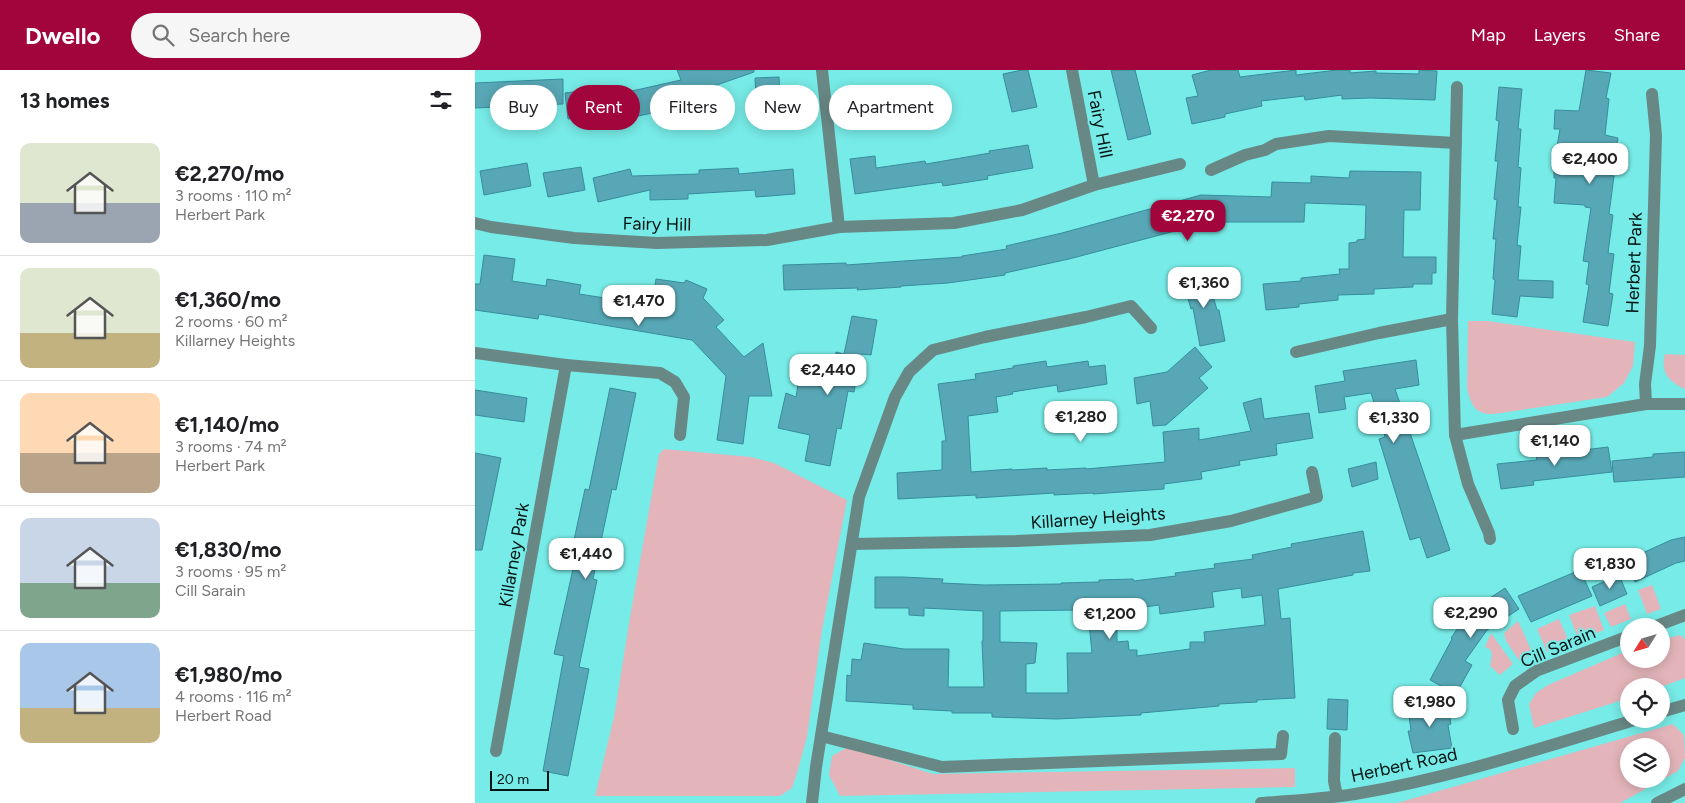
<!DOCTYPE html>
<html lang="en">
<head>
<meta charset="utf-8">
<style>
	:root { --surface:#fff; --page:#f6f6f6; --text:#202124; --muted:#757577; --line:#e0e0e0; --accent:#a2043c }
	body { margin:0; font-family:Figtree,sans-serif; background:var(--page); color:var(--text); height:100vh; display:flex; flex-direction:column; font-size:19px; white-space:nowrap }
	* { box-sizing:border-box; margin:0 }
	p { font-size:16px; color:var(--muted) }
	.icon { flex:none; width:28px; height:28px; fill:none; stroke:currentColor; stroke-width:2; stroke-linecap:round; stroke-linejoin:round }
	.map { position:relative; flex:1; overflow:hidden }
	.drawer { display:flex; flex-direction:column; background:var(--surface); width:475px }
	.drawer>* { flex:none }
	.top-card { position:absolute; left:15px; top:15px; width:475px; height:45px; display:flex; gap:10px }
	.needle { width:32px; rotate:233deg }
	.buttons { position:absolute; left:1145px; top:548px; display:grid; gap:10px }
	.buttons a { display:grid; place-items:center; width:50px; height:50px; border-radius:50%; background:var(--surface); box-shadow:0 2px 12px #0003; font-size:25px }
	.scale { position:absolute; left:15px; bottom:12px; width:59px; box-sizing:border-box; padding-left:5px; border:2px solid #001413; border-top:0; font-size:14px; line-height:18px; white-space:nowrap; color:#001413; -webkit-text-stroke:4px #77ebe7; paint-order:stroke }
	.price { position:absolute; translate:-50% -42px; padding:0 11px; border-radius:10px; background:#fff; color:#222; font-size:16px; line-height:32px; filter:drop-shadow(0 1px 2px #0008) }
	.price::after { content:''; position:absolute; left:50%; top:30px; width:15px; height:11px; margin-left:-8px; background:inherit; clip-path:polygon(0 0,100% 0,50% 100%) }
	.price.selected { background:var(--accent); color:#fff }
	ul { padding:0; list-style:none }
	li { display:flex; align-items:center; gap:15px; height:125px; padding:0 20px }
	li+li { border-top:1px solid var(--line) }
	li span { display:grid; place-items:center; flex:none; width:140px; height:100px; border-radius:10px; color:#555 }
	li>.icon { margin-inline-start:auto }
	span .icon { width:60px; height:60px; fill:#fffc; stroke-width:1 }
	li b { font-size:21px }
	h2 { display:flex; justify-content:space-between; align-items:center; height:60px; padding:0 20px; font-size:21px }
	.tag { padding:0 18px; border-radius:22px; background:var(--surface); box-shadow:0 2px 12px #0003; font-size:18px; line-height:45px }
	.tag.selected { background:var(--accent); color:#fff }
	header { display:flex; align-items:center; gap:30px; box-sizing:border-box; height:70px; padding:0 25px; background:var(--accent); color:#fff }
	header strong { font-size:24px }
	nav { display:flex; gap:28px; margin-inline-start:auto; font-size:18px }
	.search { width:350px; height:45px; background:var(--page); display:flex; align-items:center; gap:12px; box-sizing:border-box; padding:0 18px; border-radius:28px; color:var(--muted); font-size:19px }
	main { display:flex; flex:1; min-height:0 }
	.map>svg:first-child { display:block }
	.green { fill:#e3b5ba; fill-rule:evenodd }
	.building { fill:#58a7b6; stroke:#368d9d; fill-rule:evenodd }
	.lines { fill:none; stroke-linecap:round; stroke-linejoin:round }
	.minor { stroke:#688886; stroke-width:12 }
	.labels { text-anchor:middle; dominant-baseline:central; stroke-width:4; stroke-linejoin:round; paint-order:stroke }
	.street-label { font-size:18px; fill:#001413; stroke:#77ebe7 }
</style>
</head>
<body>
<header>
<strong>Dwello</strong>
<div class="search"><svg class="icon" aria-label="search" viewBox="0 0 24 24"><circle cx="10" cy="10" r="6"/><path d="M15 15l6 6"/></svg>Search here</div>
<nav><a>Map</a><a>Layers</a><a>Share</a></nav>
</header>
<main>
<section class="drawer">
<h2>13 homes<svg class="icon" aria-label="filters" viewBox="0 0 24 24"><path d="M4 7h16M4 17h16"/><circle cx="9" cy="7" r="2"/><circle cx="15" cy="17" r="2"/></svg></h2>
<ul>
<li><span style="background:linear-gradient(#dfe7d0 60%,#9aa5b1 0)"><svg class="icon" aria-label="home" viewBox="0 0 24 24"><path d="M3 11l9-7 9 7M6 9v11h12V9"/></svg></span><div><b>€2,270/mo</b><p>3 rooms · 110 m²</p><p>Herbert Park</p></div></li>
<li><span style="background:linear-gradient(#dfe7d0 65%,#c2b280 0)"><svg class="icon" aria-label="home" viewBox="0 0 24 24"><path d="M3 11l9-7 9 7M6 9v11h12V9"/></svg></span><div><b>€1,360/mo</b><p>2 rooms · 60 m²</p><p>Killarney Heights</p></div></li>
<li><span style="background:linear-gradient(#ffd9b3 60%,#b9a48a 0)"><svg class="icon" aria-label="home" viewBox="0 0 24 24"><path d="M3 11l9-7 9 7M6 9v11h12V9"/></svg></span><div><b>€1,140/mo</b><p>3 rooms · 74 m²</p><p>Herbert Park</p></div></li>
<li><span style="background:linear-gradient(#c9d6e8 65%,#7fa58c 0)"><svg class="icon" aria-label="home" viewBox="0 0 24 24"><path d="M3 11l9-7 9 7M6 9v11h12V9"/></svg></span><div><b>€1,830/mo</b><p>3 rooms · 95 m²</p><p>Cill Sarain</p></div></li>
<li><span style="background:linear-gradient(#a9c7e8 65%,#c2b280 0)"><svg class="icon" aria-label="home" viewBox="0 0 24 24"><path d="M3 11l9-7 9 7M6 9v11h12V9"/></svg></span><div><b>€1,980/mo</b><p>4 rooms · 116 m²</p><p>Herbert Road</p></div></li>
</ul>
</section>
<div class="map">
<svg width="1210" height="733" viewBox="0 0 1210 733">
	<rect width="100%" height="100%" fill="#77ebe7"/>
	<g class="green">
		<path d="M993,251h19l148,21 -2,24 -9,17 -17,14 -113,17c-19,1 -23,-9 -27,-26z"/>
		<path d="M1190,284l20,1v34c-16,-7 -25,-17 -20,-35z"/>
		<path d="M189,379l87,8 23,6 73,37 -25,130 -15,107 -10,36 -5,15 -12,8h-185l19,-79 16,-100 29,-163z"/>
		<path d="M1177,515l9,24 -14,5 -9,-24z"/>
		<path d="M1150,534l6,15 -20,8 -7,-14z"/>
		<path d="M1120,536l9,24 -25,10 -10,-25z"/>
		<path d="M1084,549l10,23 -22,10 -10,-23z"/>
		<path d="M1043,551l15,33 -13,8 -14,-21 -2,-8z"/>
		<path d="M1016,563l22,31 -13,11 -10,-9 2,-12 -2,-5 -5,-2z"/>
		<path d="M1205,565l5,4v39l-24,9v-1h-32v12l-95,30 -5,-24 7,-11 12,-8 81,-35v9h32v-19z"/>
		<path d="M1198,654l11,11 1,23 -7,13 -58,32h-223zM1154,676h32v33h-32z"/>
		<path d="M371,678l13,2 74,24 362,-6v19l-455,9 -11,-21 3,-19z"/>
	</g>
	<g class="building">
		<path d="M202,0h77v2l-80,28 2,8 -38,8 -1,-6 -69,9 -3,-26 48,-6 1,8 67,-15z"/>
		<path d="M547,0h6l9,37 -25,5 -9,-38z"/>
		<path d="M636,0h24l16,64 -23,6z"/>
		<path d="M736,0h27l2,7 56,-7v5l41,-5h13v3l26,-2v2l43,1v-4l18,1 -2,29 -64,-2 -29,1v-4l-37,5 -1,-4 -43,5 1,5 -37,8v3l-33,7 -6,-26 12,-2 -6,-21z"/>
		<path d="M1111,0l25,3 -5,25 3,1 -4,36 13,3 -6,38h2l-5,38 4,1 -5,38 6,1 -5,39 4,1 -5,32 -25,-4 6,-37 -3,-1 3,-22 -6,-1 8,-53 -6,-1v-2l-31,-2 2,-25h-2v-14l6,-35h-6l1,-19 24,1z"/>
		<path d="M304,7l2,39 -24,1 -2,-39z"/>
		<path d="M88,9v25l-88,4v-25z"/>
		<path d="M1024,17l23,2 -4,40h3l-3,38 3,1 -3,39h3l-4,38 4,1 -3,34 35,1v17l-33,-2 -3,21 -25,-3 3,-34 -2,-1 3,-40h-3l4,-39 -3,-1 4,-38h-3l4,-40 -3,-1z"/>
		<path d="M410,18l5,39 -26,2 -4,-38z"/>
		<path d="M553,75l5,23 -46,8 1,3 -45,7 -1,-4 -87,12 -5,-35 25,-3 1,12 49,-7 1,3 64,-11 -1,-2z"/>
		<path d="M52,93l4,23 -47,9 -4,-24z"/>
		<path d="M106,97l4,23 -37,7 -5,-24z"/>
		<path d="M263,98l1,6 54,-5 2,25 -39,3 -1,-7 -67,4v5l-38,1v-10l-52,12 -5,-24 37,-9 2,7 67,-2v-4z"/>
		<path d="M875,101l71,1 -1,38h-16l-1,47h33v16h-4v11h-19v3l-39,2v5l-36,1v5l-39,4v3l-33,3 -3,-26 38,-3v-3l39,-4 -1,-5h10v-26l8,-1v-2l8,-1 1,-34 -61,-2 -1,19h-95l-140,37 -64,14v2l-57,8 -47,3v1l-44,3 1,-2 -74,2 -1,-25 63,-2v2l116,-8v-1l45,-7 -1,-3 56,-13 139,-38 70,2 1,-15 39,1v-7l38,2z"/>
		<path d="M9,185l31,4 -3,22 34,5 1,-7 34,6 -2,9 58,9 1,-7 15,3 3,-20 28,4 2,-3 21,9 -4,9 21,22 -8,7 28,30 19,-14 9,53h-23l-6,48 -26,-4 9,-64 -34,-36 -153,-26 -1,5 -63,-9v-26h5z"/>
		<path d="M731,201l11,39h2l6,31 -25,5 -7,-38 -2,1 -9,-31z"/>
		<path d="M377,246l25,4 -6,35 -10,-1 -7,38 -6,-1 -7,38 -4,-1 -7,38 -25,-5 5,-26 -32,-7 8,-35 10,4 3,-18 31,4 6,-31 8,2z"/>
		<path d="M720,277l17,20 -13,11 9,10 -42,37 -13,1 -3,-25 -13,3 -3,-26 33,-6z"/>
		<path d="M941,290l3,25 -24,4 55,161 -23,8 -7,-21 -10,3 -31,-101 6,-2 -14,-44 -27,4 2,12 -27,4 -4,-27 30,-5 -2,-10z"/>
		<path d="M571,291l1,6 41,-6 1,6 16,-2 2,19 -49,8 -1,-7 -45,7 1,2 -17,3 2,15 -30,4 3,56 41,-3v1l35,-2v2l39,-2v1l79,-7 -2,-30 36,-4v12l52,-9 -8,-28 18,-5 3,21 45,-6 4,25 -37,6 1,11 -38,6 1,4 -39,7 1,7 -38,5v5l-71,5v-1l-39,2v-2l-78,5v-3l-78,4 -1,-26 45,-3v-29h4l-8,-57 38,-5 -1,-5 38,-6v-2z"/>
		<path d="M135,318l26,5 -20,97 -4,-1 -19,90 4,1 -18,87 10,2 -21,107 -25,-5 21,-115 -10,-2 19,-85 -5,-1 17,-79 4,1z"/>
		<path d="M0,320l52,8 -3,24 -49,-7z"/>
		<path d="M1133,377l4,25 -79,9 1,4 -33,4 -4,-25 40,-4 -1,-4z"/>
		<path d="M1210,382v25l-71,5 -2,-21 41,-4v-3z"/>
		<path d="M0,383l26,5 -19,92h-7z"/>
		<path d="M901,392l2,17 -26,8 -4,-18z"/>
		<path d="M888,461l7,40 -17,2v2l-75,14 3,30 9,-1 5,80 -38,2v2l-38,2v2l-78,7v2l-84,4 -65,-2v-4h-40v-2l-39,-2v-4l-67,-4 1,-26 4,1 1,-17 9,1 3,-17 40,6h45l-1,38h36l-2,-46h1v-30l-59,-3v8l-15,-1v-7h-34v-31h28l40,2 -1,4 42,2 77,-1v-1l38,-1v-2l34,-1 1,2 42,-5 -1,-3 40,-5 -1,-4 39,-5 -1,-4 40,-8 -1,-3zM766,518l1,10 20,-3 3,30 -61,7 1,10h-15v7l-53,7v-6h-8l-1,-9 -11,1v-31l42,-6 1,9 54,-7 -2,-15zM603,540v13h11l3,30h-25l1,40h-42v-29l9,-1 2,-20 -37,-1v-31z"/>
		<path d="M1210,467v24l-9,2 -41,19 -10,-21 46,-21z"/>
		<path d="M1105,500l12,26 -61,26 -13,-26z"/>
		<path d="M1144,505l8,19 -27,12 -8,-19z"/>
		<path d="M1030,518l14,21 -32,21 -22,31 7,4 -16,29 -26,-14 22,-41 -1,-1 18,-26z"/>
		<path d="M853,629l20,1 -1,30 -20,-1z"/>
		<path d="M972,632l4,22 -3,1 4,23 -39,5 -5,-22h3l-3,-23z"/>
	</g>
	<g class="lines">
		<g class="minor">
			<path d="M347,0l17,157"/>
			<path d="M597,0l22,115"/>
			<path d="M982,17l-5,232 3,116 13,49 21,49 1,6"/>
			<path d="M736,100l34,-15 20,-5 11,-6 53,-8 127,7"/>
			<path d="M0,153l16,4 83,11 83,5 110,-3 72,-13 115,-4 68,-13 72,-25 86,-21"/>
			<path d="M821,282l83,-19 73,-14"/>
			<path d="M0,283l91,12 94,8 15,9 9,15 -4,38"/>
			<path d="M1171,334l-1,-20 5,-38 6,-211 -4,-41"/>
			<path d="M980,365l191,-31h39"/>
			<path d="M377,474l164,-3 134,-6 81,-14 86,-24 -5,-25"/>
			<path d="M1181,556l29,-11"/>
			<path d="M1186,642l24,-7"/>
			<path d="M1038,659l-5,-29 7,-14 21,-15 93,-35"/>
			<path d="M346,666l121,31 339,-13 2,-18"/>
			<path d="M860,668l-1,43 3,15"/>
			<path d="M21,681l70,-386"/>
			<path d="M337,733l4,-36 43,-270 36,-100 14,-25 24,-22 52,-13 101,-20 45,-11 20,22"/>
			<path d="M786,733c31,-2 63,-4 94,-9 97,-16 189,-47 283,-75"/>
			<path d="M1182,733l28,-14"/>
		</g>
	</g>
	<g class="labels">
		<g class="street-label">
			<text transform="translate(625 54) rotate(79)">Fairy Hill</text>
			<text transform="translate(182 154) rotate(1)">Fairy Hill</text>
			<text transform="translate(1159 193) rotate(-88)">Herbert Park</text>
			<text transform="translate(623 448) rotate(-4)">Killarney Heights</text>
			<text transform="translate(39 485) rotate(-80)">Killarney Park</text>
			<text transform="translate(1083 577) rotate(-23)">Cill Sarain</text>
			<text transform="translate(929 695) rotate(-12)">Herbert Road</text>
		</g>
	</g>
</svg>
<div class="buttons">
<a><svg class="needle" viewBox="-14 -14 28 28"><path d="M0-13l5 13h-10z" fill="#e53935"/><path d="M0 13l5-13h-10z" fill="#757577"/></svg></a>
<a><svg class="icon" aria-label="locate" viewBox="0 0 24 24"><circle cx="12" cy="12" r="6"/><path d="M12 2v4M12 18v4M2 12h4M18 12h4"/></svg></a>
<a><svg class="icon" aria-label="layers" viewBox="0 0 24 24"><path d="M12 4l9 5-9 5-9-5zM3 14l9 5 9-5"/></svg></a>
</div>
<div class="scale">20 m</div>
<b class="price" style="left:1115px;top:115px">€2,400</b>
<b class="price selected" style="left:713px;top:172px">€2,270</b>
<b class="price" style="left:729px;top:239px">€1,360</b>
<b class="price" style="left:164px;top:257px">€1,470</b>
<b class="price" style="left:353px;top:326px">€2,440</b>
<b class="price" style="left:606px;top:373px">€1,280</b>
<b class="price" style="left:919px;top:374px">€1,330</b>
<b class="price" style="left:1080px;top:397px">€1,140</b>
<b class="price" style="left:111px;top:510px">€1,440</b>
<b class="price" style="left:1135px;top:520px">€1,830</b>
<b class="price" style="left:996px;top:569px">€2,290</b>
<b class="price" style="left:635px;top:570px">€1,200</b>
<b class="price" style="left:955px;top:658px">€1,980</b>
<div class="top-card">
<a class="tag">Buy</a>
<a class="tag selected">Rent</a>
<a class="tag">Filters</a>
<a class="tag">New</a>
<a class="tag">Apartment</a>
</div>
</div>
</main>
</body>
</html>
